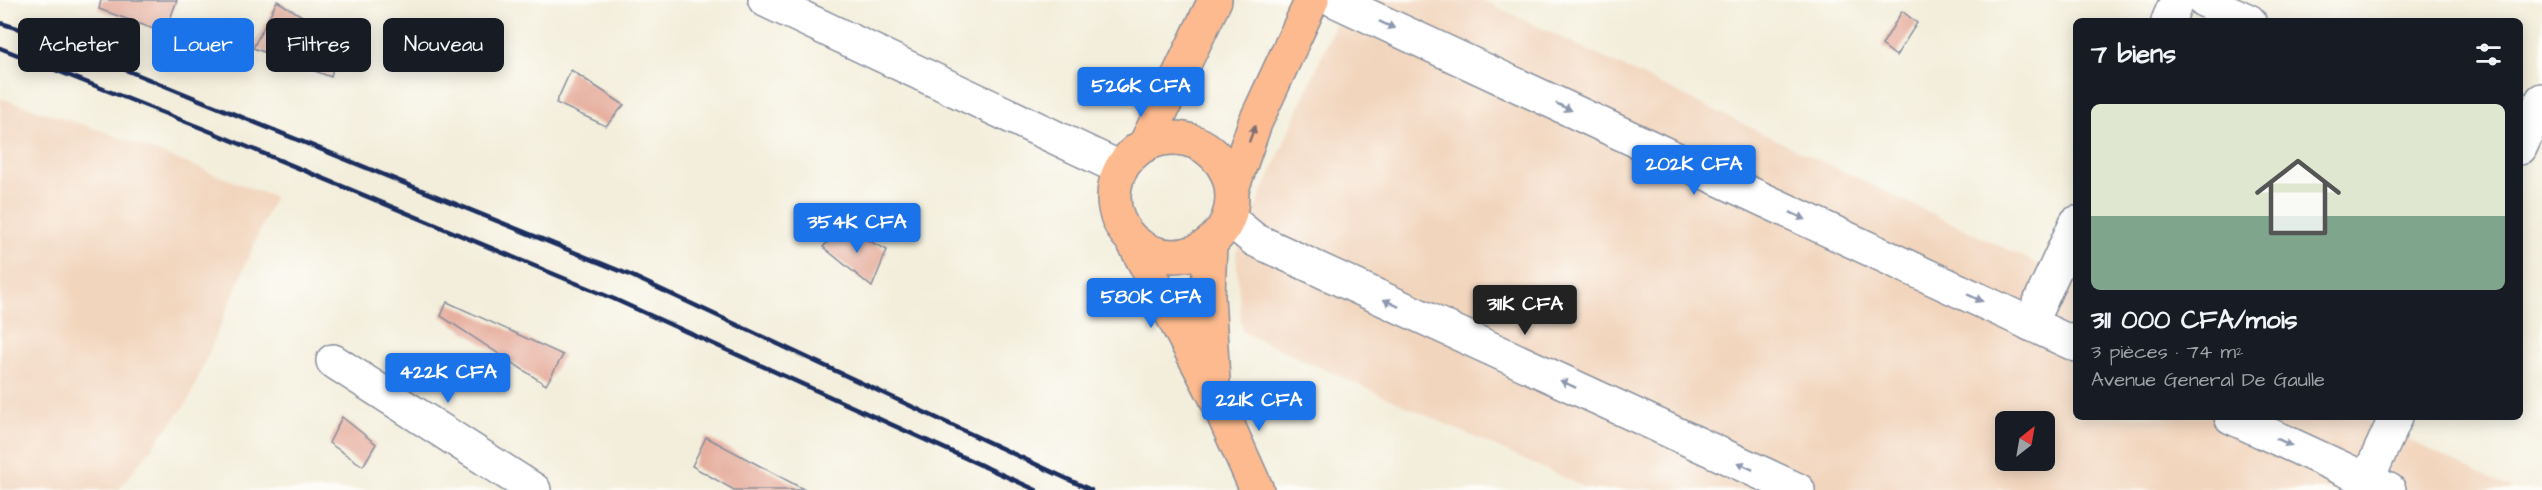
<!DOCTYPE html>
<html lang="fr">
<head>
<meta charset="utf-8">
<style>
	:root { --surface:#171b24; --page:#20242c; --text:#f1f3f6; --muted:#9ea1a6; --accent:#1a73e8 }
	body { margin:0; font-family:"Architects Daughter",sans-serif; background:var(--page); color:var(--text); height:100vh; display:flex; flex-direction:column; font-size:22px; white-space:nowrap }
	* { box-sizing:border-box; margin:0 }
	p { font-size:20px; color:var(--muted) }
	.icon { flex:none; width:33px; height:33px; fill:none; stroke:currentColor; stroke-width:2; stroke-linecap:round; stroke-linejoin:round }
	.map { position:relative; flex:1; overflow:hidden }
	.sheet { position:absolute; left:2073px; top:18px; width:450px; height:402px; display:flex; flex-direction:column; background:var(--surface); border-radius:9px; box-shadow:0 3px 15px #0003 }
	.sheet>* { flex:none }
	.top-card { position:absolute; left:18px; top:18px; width:570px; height:54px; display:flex; gap:12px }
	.needle { width:39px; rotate:31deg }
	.tools { position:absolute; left:1995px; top:411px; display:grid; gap:12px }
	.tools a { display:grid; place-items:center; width:60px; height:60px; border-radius:9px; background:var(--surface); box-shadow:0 3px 15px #0003; font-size:30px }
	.price { position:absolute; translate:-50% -51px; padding:0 14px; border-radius:6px; background:var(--accent); color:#fff; font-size:20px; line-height:39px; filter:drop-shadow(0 2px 3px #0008) }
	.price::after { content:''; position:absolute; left:50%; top:36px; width:18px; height:14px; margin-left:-9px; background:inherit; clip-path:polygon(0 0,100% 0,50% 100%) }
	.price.active { background:#222; color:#fff }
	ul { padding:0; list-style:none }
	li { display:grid; align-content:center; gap:12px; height:318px; padding:0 18px }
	li span { display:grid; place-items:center; height:186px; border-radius:9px; color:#555 }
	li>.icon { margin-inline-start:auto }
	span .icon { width:108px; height:108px; fill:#fffc; stroke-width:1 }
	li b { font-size:26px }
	h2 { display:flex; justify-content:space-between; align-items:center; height:72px; padding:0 18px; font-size:26px }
	.pill { padding:0 21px; border-radius:9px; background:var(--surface); box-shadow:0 3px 15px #0003; font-size:21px; line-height:54px }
	.pill.active { background:var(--accent); color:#fff }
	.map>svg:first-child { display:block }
	.built { fill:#f2d5bd; fill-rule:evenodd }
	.building { fill:#e6ae9e }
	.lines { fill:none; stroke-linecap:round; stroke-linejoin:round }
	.minor-casing { stroke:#878e9c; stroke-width:36 }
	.major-casing { stroke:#878e9c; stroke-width:36 }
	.minor { stroke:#fff; stroke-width:33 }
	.major { stroke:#fcba8e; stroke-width:33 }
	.rail { stroke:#1b2f5e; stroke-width:4.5 }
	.oneway { fill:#8d97ae }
	.oneway2 { fill:#806e74 }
</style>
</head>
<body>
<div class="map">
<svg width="2542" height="490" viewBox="0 0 2542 490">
	<rect width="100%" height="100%" fill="#fdfcf7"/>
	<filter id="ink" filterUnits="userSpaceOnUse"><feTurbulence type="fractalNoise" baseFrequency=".0167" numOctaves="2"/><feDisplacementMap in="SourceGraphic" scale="12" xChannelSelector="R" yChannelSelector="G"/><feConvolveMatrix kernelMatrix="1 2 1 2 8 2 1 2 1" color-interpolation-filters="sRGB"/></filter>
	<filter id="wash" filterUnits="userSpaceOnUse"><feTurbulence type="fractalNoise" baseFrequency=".008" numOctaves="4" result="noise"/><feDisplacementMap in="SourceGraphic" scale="24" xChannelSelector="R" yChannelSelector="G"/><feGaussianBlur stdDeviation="1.35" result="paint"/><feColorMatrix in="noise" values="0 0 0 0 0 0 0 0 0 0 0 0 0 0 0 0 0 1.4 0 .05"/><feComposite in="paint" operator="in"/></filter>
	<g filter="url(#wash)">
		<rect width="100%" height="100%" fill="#f3eedb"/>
		<g class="built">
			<path d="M1346,0h136l594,282v135h284l154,73h-923l-349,-158 -6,-79zM2006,422h38v38h-38z"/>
			<path d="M0,98l105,34 169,65 -86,205 -70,88h-118z"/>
		</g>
		<g id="blocks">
			<g class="building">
				<path d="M101,0h76l-12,33 -66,-24z"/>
				<path d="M277,1l62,37 -8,39 -78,-29z"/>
				<path d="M1902,11l15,12 -21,33 -14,-11z"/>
				<path d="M571,70l53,35 -18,21 -50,-23z"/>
				<path d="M842,227l45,23 -15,37 -49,-40z"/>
				<path d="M447,302l116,53 -17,30 -105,-69z"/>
				<path d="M342,417l34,27 -13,22 -34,-23z"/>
				<path d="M706,437l99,53h-71l-42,-24z"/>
			</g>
		</g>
	</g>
	<g filter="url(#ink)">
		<use href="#blocks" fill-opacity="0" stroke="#878e9c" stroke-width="1.5"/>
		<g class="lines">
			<g class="minor-casing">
				<g id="minor">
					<path d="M765,0l355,168"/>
					<path d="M1334,0l742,345"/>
					<path d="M2203,0l46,21"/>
					<path d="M2168,21l9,-21"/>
					<path d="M2520,148l22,-48"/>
					<path d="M1229,219l26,21 543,250"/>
					<path d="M2030,324l46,-101"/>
					<path d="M333,361l201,129"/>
					<path d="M2231,417l158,73"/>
					<path d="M2367,480l29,-63"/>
				</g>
			</g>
			<g class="major-casing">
				<g id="major">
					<circle cx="1173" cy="197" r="59"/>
					<path d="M1146,143l69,-143"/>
					<path d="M1232,189l23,-66 57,-123"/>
					<path d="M1133,241l81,153 43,96"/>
					<path d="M1210,244l-2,52 5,84"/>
				</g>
			</g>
			<use href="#minor" class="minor"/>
			<use href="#major" class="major"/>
			<g class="rail">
				<path d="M0,23l40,12 590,240 461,215"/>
				<path d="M0,48l209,83 405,168 422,191"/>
			</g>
		</g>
		<defs><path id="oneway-solid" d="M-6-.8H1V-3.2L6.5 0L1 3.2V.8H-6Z" transform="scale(1.5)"/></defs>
		<g class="oneway">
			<use href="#oneway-solid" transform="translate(1387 25) rotate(25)"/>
			<use href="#oneway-solid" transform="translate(1564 107) rotate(25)"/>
			<use href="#oneway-solid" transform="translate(1798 216) rotate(25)"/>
			<use href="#oneway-solid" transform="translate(1975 298) rotate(25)"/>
			<use href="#oneway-solid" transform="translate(1391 303) rotate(-155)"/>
			<use href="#oneway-solid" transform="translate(1568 384) rotate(-155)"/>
			<use href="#oneway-solid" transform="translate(2284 442) rotate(25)"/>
			<use href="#oneway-solid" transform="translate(1745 466) rotate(-155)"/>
		</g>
		<use class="oneway2" href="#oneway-solid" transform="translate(1252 134) rotate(-70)"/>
	</g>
</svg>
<div class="tools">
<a><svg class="needle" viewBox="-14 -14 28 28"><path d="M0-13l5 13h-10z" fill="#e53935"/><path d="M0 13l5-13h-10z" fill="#9ea1a6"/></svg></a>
</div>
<b class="price" style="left:1141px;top:118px">526K CFA</b>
<b class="price" style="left:1694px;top:196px">202K CFA</b>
<b class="price" style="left:857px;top:254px">354K CFA</b>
<b class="price" style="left:1151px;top:329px">580K CFA</b>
<b class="price active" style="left:1525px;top:336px">311K CFA</b>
<b class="price" style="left:448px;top:404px">422K CFA</b>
<b class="price" style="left:1259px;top:432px">221K CFA</b>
<div class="top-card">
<a class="pill">Acheter</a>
<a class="pill active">Louer</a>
<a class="pill">Filtres</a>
<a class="pill">Nouveau</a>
</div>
<section class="sheet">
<h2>7 biens<svg class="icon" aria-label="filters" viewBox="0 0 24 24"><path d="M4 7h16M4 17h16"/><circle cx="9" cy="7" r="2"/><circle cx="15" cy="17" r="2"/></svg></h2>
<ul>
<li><span style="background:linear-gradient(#dfe7d0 60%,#7fa58c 0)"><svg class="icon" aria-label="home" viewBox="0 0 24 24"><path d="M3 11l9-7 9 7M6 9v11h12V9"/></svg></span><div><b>311 000 CFA/mois</b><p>3 pièces · 74 m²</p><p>Avenue General De Gaulle</p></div></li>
</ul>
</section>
</div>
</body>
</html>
